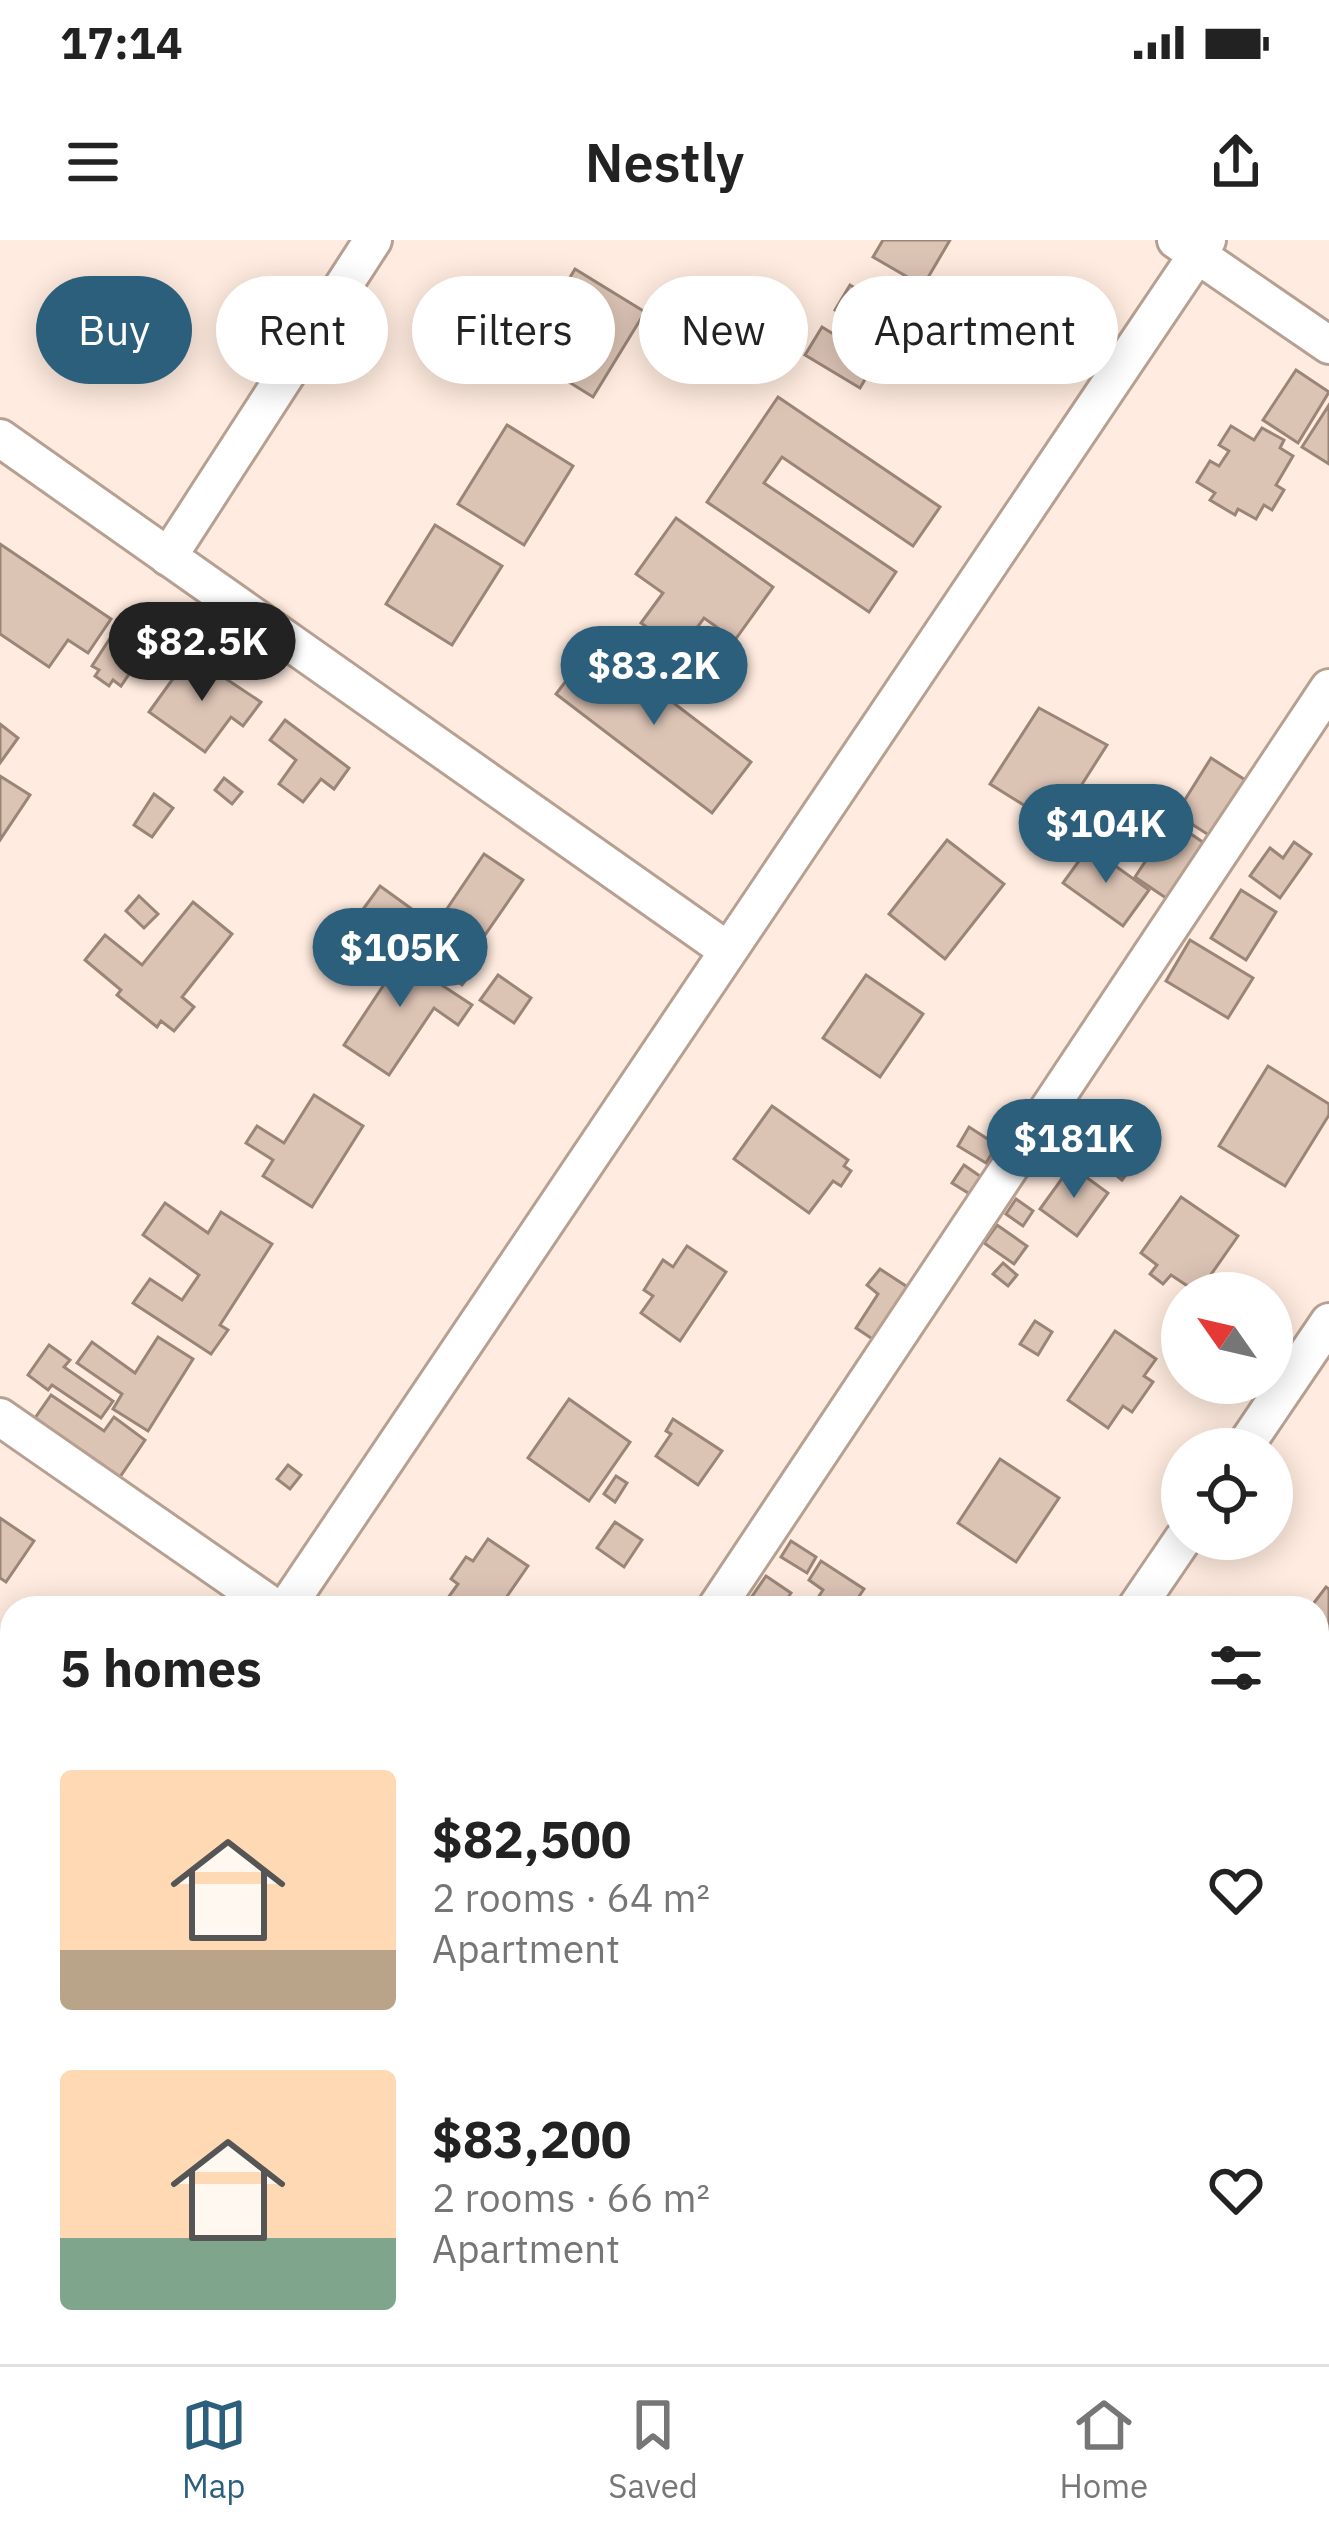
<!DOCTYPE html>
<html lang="en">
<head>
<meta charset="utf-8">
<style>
	:root { --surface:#fff; --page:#f2f2f2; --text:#222; --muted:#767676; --line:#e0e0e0; --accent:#2b5f7b }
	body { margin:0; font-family:"IBM Plex Sans",sans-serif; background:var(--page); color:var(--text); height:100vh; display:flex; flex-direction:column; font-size:45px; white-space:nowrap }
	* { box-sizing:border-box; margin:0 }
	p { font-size:39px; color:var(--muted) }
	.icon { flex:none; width:66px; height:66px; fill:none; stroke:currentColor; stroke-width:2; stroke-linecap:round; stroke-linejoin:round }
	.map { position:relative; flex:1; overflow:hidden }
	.sheet { position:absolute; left:0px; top:1356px; width:1329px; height:768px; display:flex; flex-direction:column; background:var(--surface); border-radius:36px 36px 0 0; box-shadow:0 6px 30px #0003 }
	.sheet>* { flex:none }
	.banner { position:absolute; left:36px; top:36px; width:1257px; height:108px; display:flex; gap:24px }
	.needle { width:78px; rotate:304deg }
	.fabs { position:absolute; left:1161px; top:1032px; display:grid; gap:24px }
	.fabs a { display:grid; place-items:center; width:132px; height:132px; border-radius:50%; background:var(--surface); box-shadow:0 6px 30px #0003; font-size:60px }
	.price { position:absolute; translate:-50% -102px; padding:0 27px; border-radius:42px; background:var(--accent); color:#fff; font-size:39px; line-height:78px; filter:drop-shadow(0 3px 6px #0008) }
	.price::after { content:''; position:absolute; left:50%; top:72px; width:36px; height:27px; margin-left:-18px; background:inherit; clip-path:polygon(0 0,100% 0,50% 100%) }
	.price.on { background:#222; color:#fff }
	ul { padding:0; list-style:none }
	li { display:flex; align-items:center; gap:36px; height:300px; padding:0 60px }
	li span { display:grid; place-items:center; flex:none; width:336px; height:240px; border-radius:12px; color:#555 }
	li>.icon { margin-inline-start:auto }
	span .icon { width:144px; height:144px; fill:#fffc; stroke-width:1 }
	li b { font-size:51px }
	h2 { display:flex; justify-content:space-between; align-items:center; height:144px; padding:0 60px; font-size:51px }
	.chip { padding:0 42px; border-radius:54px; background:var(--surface); box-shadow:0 6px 30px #0003; font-size:42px; line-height:108px }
	.chip.on { background:var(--accent); color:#fff }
	.status { display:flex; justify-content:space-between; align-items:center; height:84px; padding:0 60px; background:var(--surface); direction:ltr }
	.status svg { height:33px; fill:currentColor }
	header { display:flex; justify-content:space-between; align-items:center; height:156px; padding:0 60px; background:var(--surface); font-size:54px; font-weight:600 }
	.tabs { display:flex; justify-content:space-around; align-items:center; height:168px; border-top:3px solid var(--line); background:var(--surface); font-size:33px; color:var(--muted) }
	.tabs a { display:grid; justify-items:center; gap:6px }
	.tabs .on { color:var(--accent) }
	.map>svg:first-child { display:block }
	.building { fill:#dcc4b5; stroke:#9b8577; stroke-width:3 }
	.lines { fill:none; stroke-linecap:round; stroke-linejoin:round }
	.minor-casing { stroke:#b6a092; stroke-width:42 }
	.minor { stroke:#fff; stroke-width:36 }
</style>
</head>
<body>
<div class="status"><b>17:14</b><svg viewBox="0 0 49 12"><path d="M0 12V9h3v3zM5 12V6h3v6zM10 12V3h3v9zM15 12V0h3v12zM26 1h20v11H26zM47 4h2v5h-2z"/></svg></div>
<header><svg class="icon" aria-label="menu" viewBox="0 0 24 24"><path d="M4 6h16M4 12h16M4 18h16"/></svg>Nestly<svg class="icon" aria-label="share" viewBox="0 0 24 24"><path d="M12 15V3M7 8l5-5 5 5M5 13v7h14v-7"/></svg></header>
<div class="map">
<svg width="1329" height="2124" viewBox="0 0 1329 2124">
	<rect width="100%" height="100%" fill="#ffebdf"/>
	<g class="building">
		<path d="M883,0h67l-27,46 -50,-29z"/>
		<path d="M575,29l70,43 -52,85 -69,-43z"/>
		<path d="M850,45l52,31 -42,72 -55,-33 17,-28 13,8 10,-18 -10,-7z"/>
		<path d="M1296,130l33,22 -31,51 -35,-23z"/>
		<path d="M778,157l162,110 -27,39 -131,-89 -18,26 132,89 -27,40 -162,-110z"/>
		<path d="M1329,165v59l-27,-17z"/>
		<path d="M507,185l66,41 -49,79 -66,-41z"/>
		<path d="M1231,186l23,14 8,-12 22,12 -4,8 13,8 -17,29 8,5 -12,20 -8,-5 -8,14 -18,-10 -3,6 -25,-15 5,-7 -18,-11 13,-21 9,5 10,-15 -10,-6z"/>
		<path d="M676,278l97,69 -38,53 -31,-22 -24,33 -39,-28 22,-30 -27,-19z"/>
		<path d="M435,285l67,41 -50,79 -66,-41z"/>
		<path d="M0,304l111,75 -23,34 -20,-13 -19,27 -49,-33z"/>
		<path d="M120,383l30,20 -29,43 -8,-6 -4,6 -14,-10 4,-6 -7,-4z"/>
		<path d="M595,403l156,119 -39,51 -156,-119z"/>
		<path d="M190,415l71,47 -18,24 -12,-9 -26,35 -56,-40z"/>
		<path d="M1039,468l68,37 -51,80 -66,-41z"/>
		<path d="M285,480l64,48 -15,21 -13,-10 -18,23 -24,-18 17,-24 -26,-20z"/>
		<path d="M0,484l18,14 -18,25z"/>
		<path d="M1211,518l39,25 -35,56 -39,-25z"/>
		<path d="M0,536l30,19 -30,45z"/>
		<path d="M224,538l18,14 -10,12 -17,-14z"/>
		<path d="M154,554l19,14 -21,29 -18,-12z"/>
		<path d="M1172,581l32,22 -38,55 -31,-21z"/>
		<path d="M947,600l57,44 -59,75 -56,-45z"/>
		<path d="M1294,602l17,12 -31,44 -30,-22 20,-28 13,10z"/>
		<path d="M1089,607l60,43 -26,36 -60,-43z"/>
		<path d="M484,614l39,26 -47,68 -38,-26z"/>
		<path d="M380,646l101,73 -19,26 -101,-73z"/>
		<path d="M1241,650l35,22 -30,48 -35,-22z"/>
		<path d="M139,656l19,18 -14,14 -18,-17z"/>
		<path d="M193,662l39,32 -50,63 12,10 -20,24 -13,-10 -4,6 -40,-32 4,-5 -36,-30 20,-25 37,30z"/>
		<path d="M1190,700l63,38 -25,40 -62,-37z"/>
		<path d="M381,705l91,60 -14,20 -24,-17 -45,67 -45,-30 41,-62 -19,-12z"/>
		<path d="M498,735l33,23 -17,25 -34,-23z"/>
		<path d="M866,735l57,39 -43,63 -57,-39z"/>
		<path d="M1268,826l61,38v11l-44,71 -66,-40z"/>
		<path d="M314,855l49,31 -51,81 -49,-31 10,-16 -27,-17 11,-17 27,17z"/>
		<path d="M772,866l76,54 -4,6 7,5 -10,15 -8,-5 -24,32 -75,-54z"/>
		<path d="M1102,866l48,37 -28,37 -47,-38z"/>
		<path d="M969,887l28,18 -11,18 -28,-17z"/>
		<path d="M964,925l20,14 -11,17 -21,-13z"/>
		<path d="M1071,926l37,27 -31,43 -37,-27z"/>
		<path d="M1181,957l57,39 -40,57 -27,-18 -8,9 -13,-10 7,-9 -16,-12z"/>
		<path d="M1016,959l17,12 -10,15 -17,-12z"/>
		<path d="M165,963l43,30 13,-21 51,32 -52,81 8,5 -17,24 -78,-51 17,-24 32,21 17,-25 -56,-40z"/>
		<path d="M997,985l30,21 -13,18 -30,-21z"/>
		<path d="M687,1006l39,26 -46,69 -39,-28 12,-17 -9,-6 19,-30 10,7z"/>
		<path d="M1003,1023l14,12 -9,11 -15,-12z"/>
		<path d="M880,1029l29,19 -35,52 -18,-12 22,-34 -11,-9z"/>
		<path d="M1035,1081l17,11 -14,23 -18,-11z"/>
		<path d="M1115,1091l41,28 -12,17 9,6 -21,30 -9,-6 -15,22 -40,-28z"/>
		<path d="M158,1097l35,22 -45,72 -35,-22 9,-15 -45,-31 15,-21 43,31z"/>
		<path d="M49,1105l21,15 -6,7 49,34 -12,17 -49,-33 -4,5 -20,-15z"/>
		<path d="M51,1155l53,36 10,-14 31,23 -25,37 -85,-59z"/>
		<path d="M569,1159l61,43 -41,59 -61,-43z"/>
		<path d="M673,1179l49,32 -24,34 -42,-29 15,-22 -5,-3z"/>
		<path d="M1000,1219l59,39 -43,64 -58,-39z"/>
		<path d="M288,1225l13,10 -11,14 -13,-10z"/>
		<path d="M616,1236l11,7 -12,19 -11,-8z"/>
		<path d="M0,1278l34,23 -28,41 -6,-4z"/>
		<path d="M615,1282l27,18 -18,27 -27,-19z"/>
		<path d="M488,1299l40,27 -29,42h-54l-3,-2 16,-22 -7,-5 15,-22 7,4z"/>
		<path d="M791,1301l25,16 -9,16 -26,-16z"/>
		<path d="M821,1321l43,28 -13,19h-21l-13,-9 6,-9 -14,-10z"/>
		<path d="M766,1336l25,17 -10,15h-37z"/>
		<path d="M1326,1347l3,2v81l-12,-8v-54h-7z"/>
		<path d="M0,1532l12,8v9l-12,18z"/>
		<path d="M12,1984v71l-12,-7v-44z"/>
		<path d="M311,2112h48l-9,12h-24z"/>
		<path d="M405,2112h53l16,12h-78z"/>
		<path d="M467,2112h35l-9,12h-10z"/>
		<path d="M811,2112h42l17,12h-68z"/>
		<path d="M1029,2112h38l-8,12h-38z"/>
	</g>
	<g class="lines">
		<g class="minor-casing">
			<g id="minor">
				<path d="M1176,0l153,105"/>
				<path d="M0,198l727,512"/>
				<path d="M168,317l205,-317"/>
				<path d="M0,1177l275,191"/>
				<path d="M1243,1209l86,-127"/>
				<path d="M286,1368l921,-1368"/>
				<path d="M716,1368l613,-920"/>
				<path d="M1136,1368l47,-69"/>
				<path d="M1317,1785l12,-18"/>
				<path d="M0,1787l12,-17"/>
				<path d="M1317,2011l12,9"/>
				<path d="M211,2124l8,-12"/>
				<path d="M623,2124l8,-12"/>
				<path d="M1093,2124l8,-12"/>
			</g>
		</g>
		<use href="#minor" class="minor"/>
	</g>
</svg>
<div class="fabs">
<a><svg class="needle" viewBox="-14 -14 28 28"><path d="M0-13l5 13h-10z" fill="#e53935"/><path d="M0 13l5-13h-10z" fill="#767676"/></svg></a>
<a><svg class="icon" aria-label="locate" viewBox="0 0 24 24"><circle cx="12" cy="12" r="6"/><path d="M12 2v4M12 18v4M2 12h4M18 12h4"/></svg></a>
</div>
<b class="price on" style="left:202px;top:464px">$82.5K</b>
<b class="price" style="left:654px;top:488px">$83.2K</b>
<b class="price" style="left:1106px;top:646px">$104K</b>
<b class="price" style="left:400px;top:770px">$105K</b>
<b class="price" style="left:1074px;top:961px">$181K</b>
<div class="banner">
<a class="chip on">Buy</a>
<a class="chip">Rent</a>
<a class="chip">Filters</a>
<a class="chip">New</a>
<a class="chip">Apartment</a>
</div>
<section class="sheet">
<h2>5 homes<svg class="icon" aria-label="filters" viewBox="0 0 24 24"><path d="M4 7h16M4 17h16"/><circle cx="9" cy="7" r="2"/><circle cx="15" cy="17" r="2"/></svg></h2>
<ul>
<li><span style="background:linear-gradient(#ffd9b3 75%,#b9a48a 0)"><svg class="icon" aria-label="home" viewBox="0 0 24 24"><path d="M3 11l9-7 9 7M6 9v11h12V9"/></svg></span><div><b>$82,500</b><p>2 rooms · 64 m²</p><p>Apartment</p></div><svg class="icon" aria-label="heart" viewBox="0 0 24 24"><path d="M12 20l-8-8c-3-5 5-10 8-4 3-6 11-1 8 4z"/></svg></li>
<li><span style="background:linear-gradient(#ffd9b3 70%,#7fa58c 0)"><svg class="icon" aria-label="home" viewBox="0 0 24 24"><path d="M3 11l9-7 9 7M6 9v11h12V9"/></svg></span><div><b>$83,200</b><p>2 rooms · 66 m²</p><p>Apartment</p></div><svg class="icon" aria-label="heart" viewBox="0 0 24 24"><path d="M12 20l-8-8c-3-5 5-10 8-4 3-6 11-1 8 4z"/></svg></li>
</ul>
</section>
</div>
<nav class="tabs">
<a class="on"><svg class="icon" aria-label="map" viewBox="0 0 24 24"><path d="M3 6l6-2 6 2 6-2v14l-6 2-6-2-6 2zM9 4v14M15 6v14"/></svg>Map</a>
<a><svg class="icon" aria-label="saved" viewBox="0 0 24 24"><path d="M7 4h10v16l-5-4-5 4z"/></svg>Saved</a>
<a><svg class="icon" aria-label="home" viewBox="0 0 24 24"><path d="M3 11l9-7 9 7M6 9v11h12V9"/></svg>Home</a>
</nav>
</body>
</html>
